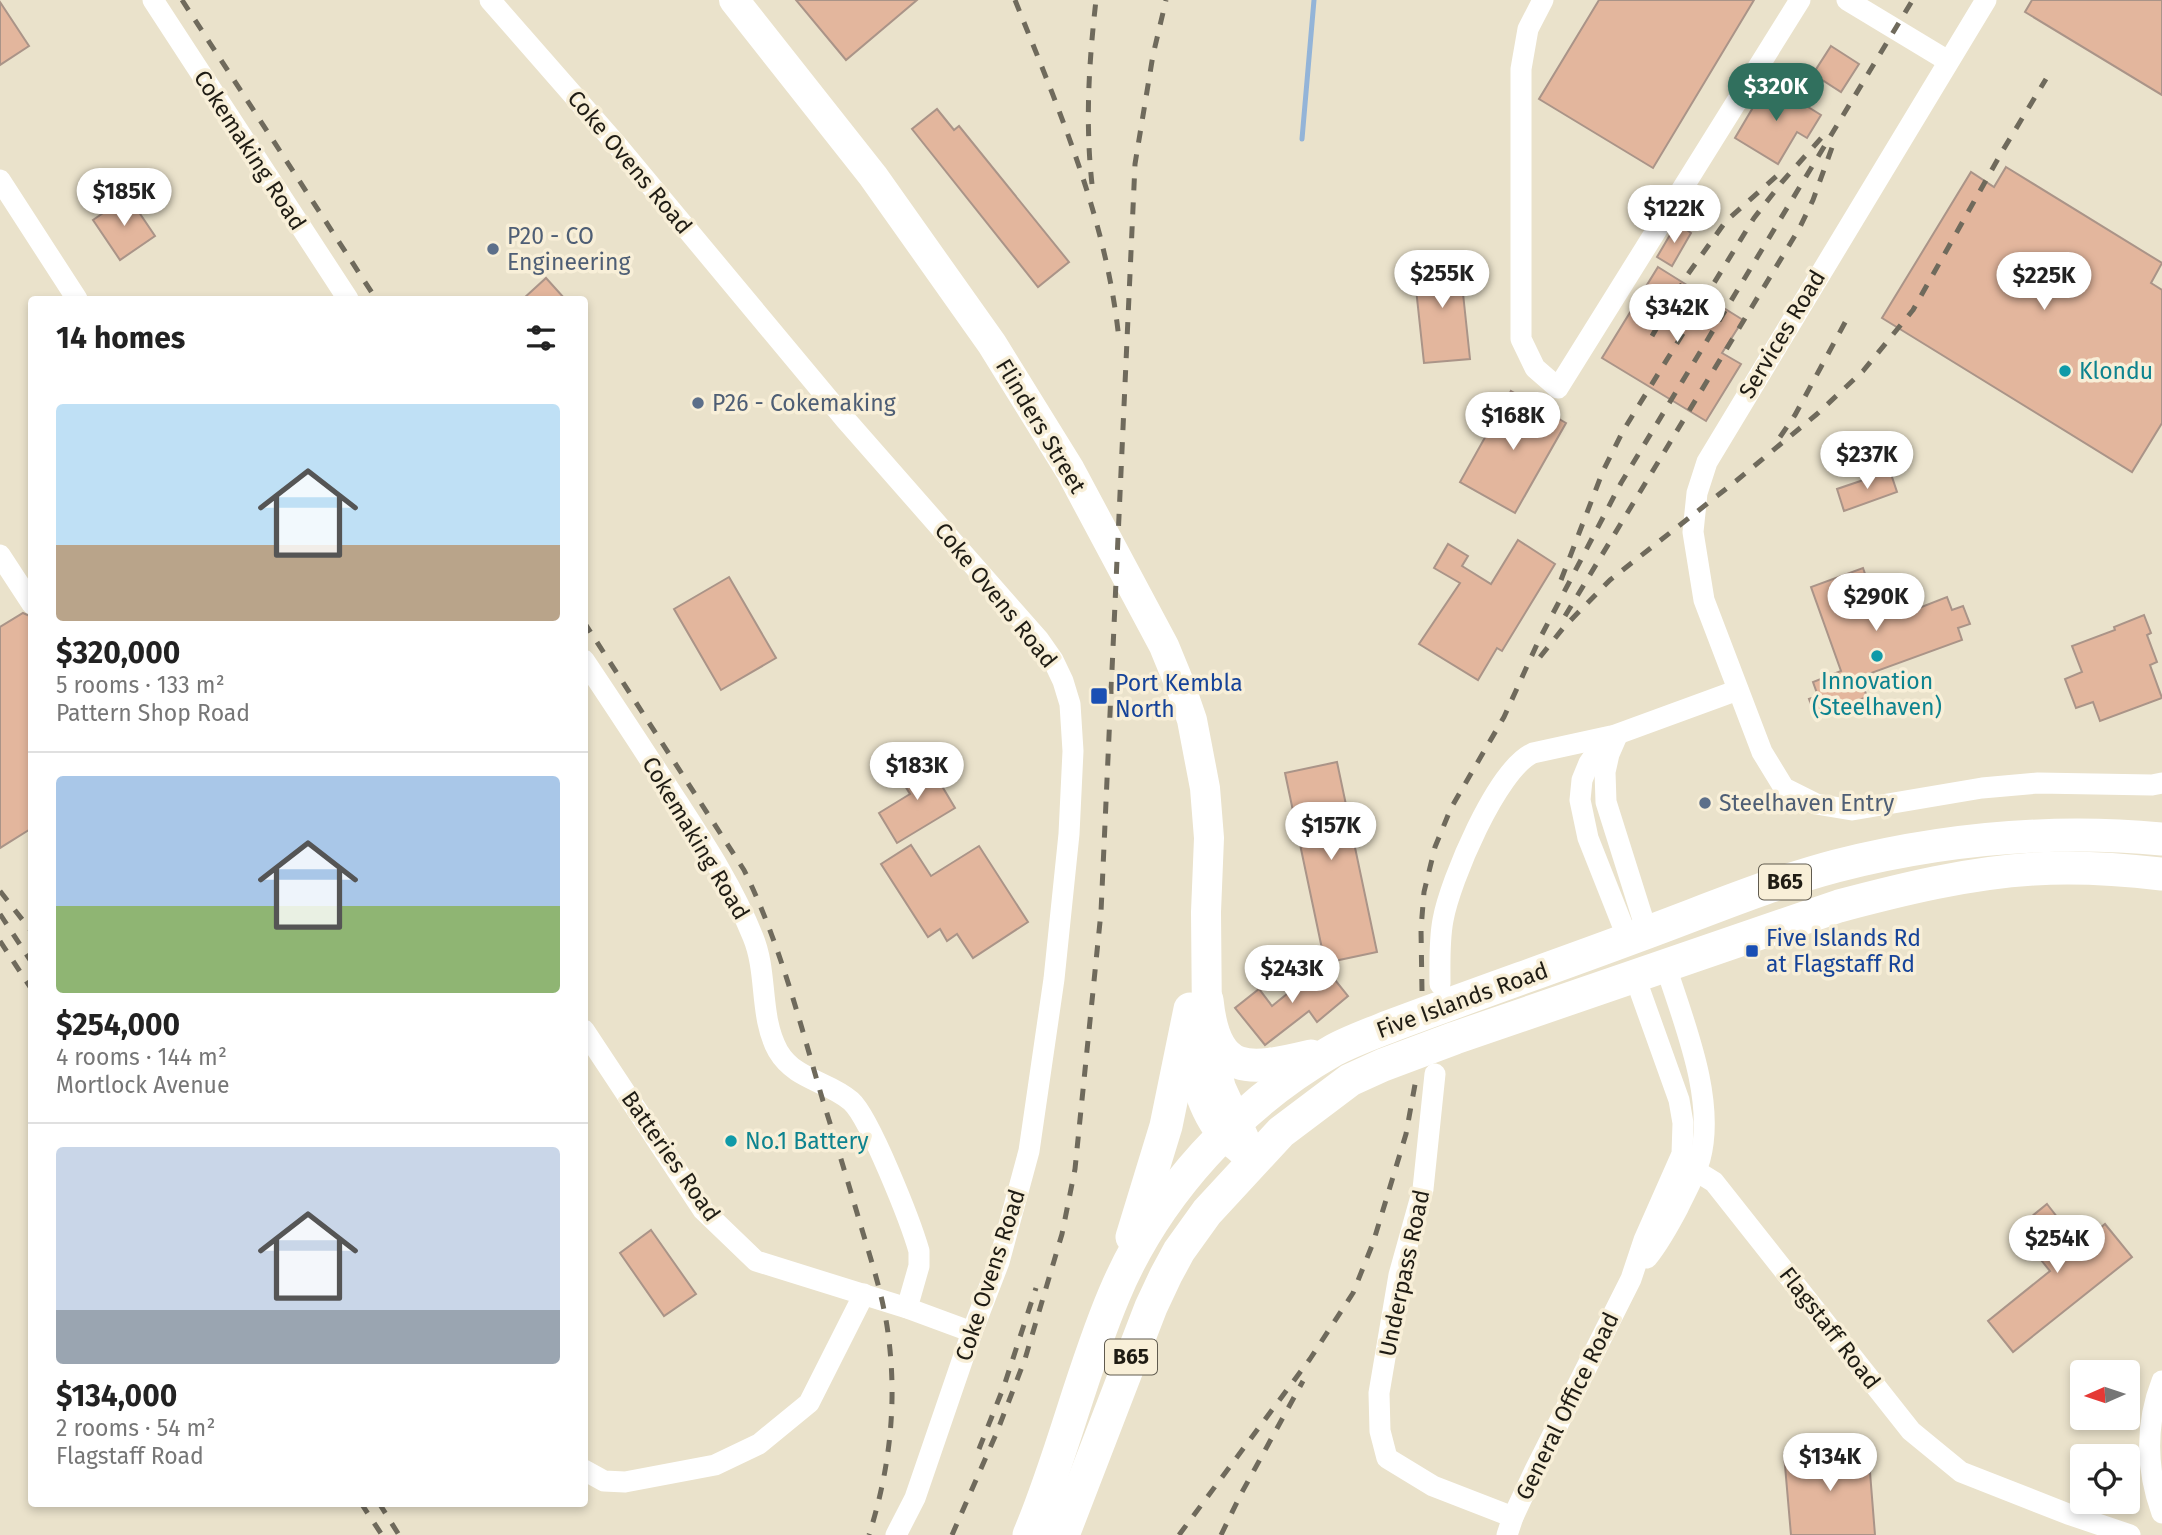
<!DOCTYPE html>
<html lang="en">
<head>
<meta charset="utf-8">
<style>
	:root { --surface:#fff; --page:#f6f6f6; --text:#222; --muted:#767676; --line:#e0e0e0; --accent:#31705e }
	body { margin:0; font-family:"Fira Sans",sans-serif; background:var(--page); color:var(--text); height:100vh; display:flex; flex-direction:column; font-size:26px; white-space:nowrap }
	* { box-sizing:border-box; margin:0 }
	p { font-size:23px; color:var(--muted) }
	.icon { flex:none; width:38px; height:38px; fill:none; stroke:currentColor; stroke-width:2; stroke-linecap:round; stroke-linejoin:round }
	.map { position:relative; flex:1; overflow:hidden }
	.panel { position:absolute; left:28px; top:296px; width:560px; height:1211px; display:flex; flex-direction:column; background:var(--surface); border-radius:7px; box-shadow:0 4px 10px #0003 }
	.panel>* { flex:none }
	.needle { width:46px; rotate:267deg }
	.tools { position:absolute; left:2070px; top:1360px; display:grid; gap:14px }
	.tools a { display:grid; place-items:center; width:70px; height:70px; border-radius:7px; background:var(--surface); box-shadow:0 4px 10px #0003; font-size:35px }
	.price { position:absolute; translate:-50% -60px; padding:0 16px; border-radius:24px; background:#fff; color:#222; font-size:23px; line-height:46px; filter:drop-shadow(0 2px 4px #0008) }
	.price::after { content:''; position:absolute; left:50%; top:42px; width:21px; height:16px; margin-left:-10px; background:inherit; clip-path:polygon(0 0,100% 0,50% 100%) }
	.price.current { background:var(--accent); color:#fff }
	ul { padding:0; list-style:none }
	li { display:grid; align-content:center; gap:14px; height:371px; padding:0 28px }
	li+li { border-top:2px solid var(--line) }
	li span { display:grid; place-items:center; height:217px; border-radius:7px; color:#555 }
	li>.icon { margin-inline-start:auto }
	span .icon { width:126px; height:126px; fill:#fffc; stroke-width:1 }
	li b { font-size:30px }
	h2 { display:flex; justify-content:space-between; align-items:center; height:84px; padding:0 28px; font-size:30px }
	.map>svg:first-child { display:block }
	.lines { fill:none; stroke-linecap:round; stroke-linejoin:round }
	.stream { stroke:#93b4d8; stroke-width:5 }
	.building { fill:#e3b69d; stroke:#aa9488; stroke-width:2 }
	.street { stroke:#fff; stroke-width:21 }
	.secondary { stroke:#fff; stroke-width:30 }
	.primary { stroke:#fff; stroke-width:33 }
	.rail { stroke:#6f6a5c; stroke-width:5; stroke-dasharray:12 12; stroke-linecap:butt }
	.service-dot { fill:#5c6f8a; stroke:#f8efd8; stroke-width:2.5 }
	.culture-dot { fill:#0f9aa8; stroke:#f8efd8; stroke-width:2.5 }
	.transit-dot { fill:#1a4fb4; stroke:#f8efd8; stroke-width:2.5 }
	.labels { text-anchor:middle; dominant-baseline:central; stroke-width:7; stroke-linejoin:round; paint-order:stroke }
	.shield { fill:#f8efd8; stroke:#605b4f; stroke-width:2 }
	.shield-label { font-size:21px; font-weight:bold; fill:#1f1c14 }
	.street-label { font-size:23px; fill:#1f1c14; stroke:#f8efd8 }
	.service-label { font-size:23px; fill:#4e5e75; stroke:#f8efd8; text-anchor:start }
	.culture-label { font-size:23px; fill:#0d838f; stroke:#f8efd8; text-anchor:start }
	.transit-label { font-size:23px; fill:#164399; stroke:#f8efd8; text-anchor:start }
</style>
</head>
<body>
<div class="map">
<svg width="2162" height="1535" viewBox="0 0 2162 1535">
	<rect width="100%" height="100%" fill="#eae2cb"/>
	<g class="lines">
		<path class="stream" d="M1302,139l12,-139"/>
	</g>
	<g class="building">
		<path d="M796,0h121l-71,60z"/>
		<path d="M1599,0h155l-101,168 -114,-69z"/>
		<path d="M2032,0h130v95l-137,-83z"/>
		<path d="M0,2l29,44 -29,19z"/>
		<path d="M1831,46l28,18 -18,28 -28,-18z"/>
		<path d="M1768,82l53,33 -14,23 -10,-6 -19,32 -43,-26z"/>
		<path d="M937,109l17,21 5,-4 110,136 -31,25 -126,-158z"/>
		<path d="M2006,167l156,96 -11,20 11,7v133l-30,49 -250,-154 89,-146 23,15z"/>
		<path d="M128,196l27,40 -35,24 -27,-40z"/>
		<path d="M1677,223l14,10 -19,33 -15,-9z"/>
		<path d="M1459,256l11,103 -46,4 -11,-102z"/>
		<path d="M1658,267l85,53 -21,33 19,11 -35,57 -104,-63z"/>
		<path d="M546,278l19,21h-42z"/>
		<path d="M1511,391l55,32 -51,90 -55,-31z"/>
		<path d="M1890,471l7,21 -53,19 -7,-22z"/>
		<path d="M1518,540l37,24 -53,87 -5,-3 -19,32 -59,-36 41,-61 -26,-15 14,-24 20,12 -6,10 29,18z"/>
		<path d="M1863,568l8,23 32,-11 11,30 33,-13 5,13 11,-4 7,18 -12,4 4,12 -102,37 7,20 -52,19 -6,-17 9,-3 -5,-14 28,-11 -30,-84z"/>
		<path d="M729,577l47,81 -55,32 -47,-81z"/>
		<path d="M23,613l9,4v211l-32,20v-221z"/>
		<path d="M2144,615l7,18 -4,2 10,27 -7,3 12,33 -62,23 -7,-19 -17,6 -11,-29 17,-7 -10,-26 43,-16 -1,-3z"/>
		<path d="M924,756l31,52 -58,35 -18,-30 31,-19 -13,-21z"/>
		<path d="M1337,762l40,190 -52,11 -40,-190z"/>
		<path d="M911,845l20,31 48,-30 49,76 -55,36 -16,-24 -10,7 -7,-12 -12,8 -47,-73z"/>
		<path d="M1323,965l25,31 -31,26 -8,-11 -44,34 -30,-37 24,-19 13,17z"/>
		<path d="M2047,1204l32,41 26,-21 27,33 -119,95 -25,-31 62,-50 -34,-42z"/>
		<path d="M651,1230l45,64 -32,22 -44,-63z"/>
		<path d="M1868,1447l7,88h-84l-7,-81z"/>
	</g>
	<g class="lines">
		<g class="street">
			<path d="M153,0l195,299"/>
			<path d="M490,0l126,144 229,275 194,221 14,20 10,21 7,23 3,47 -4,83 -15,145 -25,172 -30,111 -27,70 -57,166 -19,37"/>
			<path d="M1543,0l-15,29 -7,40v270l14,29 23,20 242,-388"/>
			<path d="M1847,0l101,61"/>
			<path d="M1986,0l-279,462 -10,31 -4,39 11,68 58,152 22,36 32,16 36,6 130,-22 56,-5 114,2 10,-2"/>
			<path d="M0,180l77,119"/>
			<path d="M0,555l32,49"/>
			<path d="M584,660c29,43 57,86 85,129 31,48 63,95 84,148 15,36 6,80 25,114 17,29 50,30 73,50 19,17 60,122 68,150v15l-12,42"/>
			<path d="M1616,738l-7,16 -4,18 1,30 41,130"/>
			<path d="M1628,939l-40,-101 -8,-38 2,-20 7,-17 12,-17 14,-11 123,-45"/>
			<path d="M1440,984c0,-21 -1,-43 3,-64 7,-39 54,-151 90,-167l78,-17"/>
			<path d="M584,1030l119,180 53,51 151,47 65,24"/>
			<path d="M1435,1074l-12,115 -24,86 -20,118 1,38 7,27 46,28 80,31"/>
			<path d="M1680,1161l34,21 197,249 50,41 107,42 62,21"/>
			<path d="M1647,1258c12,-15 22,-33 31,-50 7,-15 17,-32 22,-49 16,-59 -16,-136 -34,-192"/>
			<path d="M2162,1381c-17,43 -16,89 0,132"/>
			<path d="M584,1470l20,11 21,1 90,-17 44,-21 50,-41 55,-109"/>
			<path d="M1507,1535l6,-18 22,-47 96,-191 13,-39 38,-86 1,-31 -4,-23 -44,-123"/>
		</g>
		<g class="secondary">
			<path d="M734,0l139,176 119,168 78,126 94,176 16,39 12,35 13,68 4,50 -3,74 1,111 3,25 11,40 33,72"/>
			<path d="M1189,1034c0,31 13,79 35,102 5,5 12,9 17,14"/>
		</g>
		<g class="primary">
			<path d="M1207,1000c8,77 41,71 104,56"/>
			<path d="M1132,1237l34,-111 24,-117"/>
			<path d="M1029,1535c33,-78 52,-162 85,-240 42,-101 125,-191 220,-245 17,-9 36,-16 54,-23 82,-31 166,-60 249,-91 66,-24 131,-52 199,-70 106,-27 218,-37 326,-27"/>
			<path d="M1063,1535l88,-228 15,-32 13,-24 28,-39 74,-80 69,-52 33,-15 72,-27 384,-132c64,-17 129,-33 195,-37 43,-3 85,0 128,5"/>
		</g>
		<g class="rail">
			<path d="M182,0l194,299"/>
			<path d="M1015,0c44,110 92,220 104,340"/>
			<path d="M1092,184c-7,-62 -3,-122 4,-184"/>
			<path d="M1652,336l36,-62 38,-53 53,-47"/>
			<path d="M1780,437l15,-22 53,-98"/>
			<path d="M1561,580l42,-109 20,-40 131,-213 28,-36 41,-46"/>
			<path d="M1565,616l234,-387 14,-29 21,-58"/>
			<path d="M584,622l160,248c36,73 56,153 79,231 14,44 27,88 40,132 11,36 22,71 26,108 8,66 0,131 -20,194"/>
			<path d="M1540,657l24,-30 46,-47 126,-99 81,-67 46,-43 50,-61 90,-160 43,-71"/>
			<path d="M0,891l32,41"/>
			<path d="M0,914l32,49"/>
			<path d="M0,941l32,49"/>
			<path d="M1422,991l-1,-62 3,-37 11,-45 16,-39 53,-91 34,-75 83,-159 291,-482"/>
			<path d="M979,1449l25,-63 32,-98"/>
			<path d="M361,1503l21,32"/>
			<path d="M379,1503l20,32"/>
			<path d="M952,1535l45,-103 28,-73 37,-125 13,-65 26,-257 34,-748 18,-109 13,-55"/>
			<path d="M1179,1535l131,-176 43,-66 20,-50 33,-109 10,-55"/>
			<path d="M1221,1535l20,-41 62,-113"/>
		</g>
	</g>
	<g class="service-dot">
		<circle cx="493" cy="249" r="7"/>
		<circle cx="698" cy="403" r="7"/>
		<circle cx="1705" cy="803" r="7"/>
	</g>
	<g class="culture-dot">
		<circle cx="2065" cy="371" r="7"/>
		<circle cx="1877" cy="656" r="7"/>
		<circle cx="731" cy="1141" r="7"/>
	</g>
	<g class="transit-dot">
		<rect x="1090" y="687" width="18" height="18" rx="3.5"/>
		<rect x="1745" y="944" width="14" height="14" rx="3.5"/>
	</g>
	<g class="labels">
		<g class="shield">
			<rect x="1759" y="864.5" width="52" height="35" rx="5"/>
			<rect x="1105" y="1339.5" width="52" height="35" rx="5"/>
		</g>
		<g class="shield-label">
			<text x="1785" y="882">B65</text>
			<text x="1131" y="1357">B65</text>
		</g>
		<g class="street-label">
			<text transform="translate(250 150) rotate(57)">Cokemaking Road</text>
			<text transform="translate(630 162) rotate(50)">Coke Ovens Road</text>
			<text transform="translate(1782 334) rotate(-59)">Services Road</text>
			<text transform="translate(1041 426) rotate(59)">Flinders Street</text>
			<text transform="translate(996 595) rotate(51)">Coke Ovens Road</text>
			<text transform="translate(696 838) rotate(59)">Cokemaking Road</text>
			<text transform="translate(1462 1000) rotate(-20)">Five Islands Road</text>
			<text transform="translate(671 1156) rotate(55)">Batteries Road</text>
			<text transform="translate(1404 1273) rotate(-78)">Underpass Road</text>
			<text transform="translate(990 1275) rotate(-72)">Coke Ovens Road</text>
			<text transform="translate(1830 1328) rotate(52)">Flagstaff Road</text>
			<text transform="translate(1567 1406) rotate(-64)">General Office Road</text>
		</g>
		<g class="service-label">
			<text x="507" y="236">P20 - CO<tspan x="507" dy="26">Engineering</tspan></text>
			<text x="712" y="403">P26 - Cokemaking</text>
			<text x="1719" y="803">Steelhaven Entry</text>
		</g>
		<g class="culture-label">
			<text x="2079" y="371">Klondu</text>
			<text x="1877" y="681" text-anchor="middle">Innovation<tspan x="1877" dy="26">(Steelhaven)</tspan></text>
			<text x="745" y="1141">No.1 Battery</text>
		</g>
		<g class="transit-label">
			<text x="1115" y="683">Port Kembla<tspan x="1115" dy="26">North</tspan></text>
			<text x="1766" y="938">Five Islands Rd<tspan x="1766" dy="26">at Flagstaff Rd</tspan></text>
		</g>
	</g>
</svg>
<div class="tools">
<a><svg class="needle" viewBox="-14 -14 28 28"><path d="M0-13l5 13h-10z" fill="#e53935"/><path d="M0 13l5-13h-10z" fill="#767676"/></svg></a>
<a><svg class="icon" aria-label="locate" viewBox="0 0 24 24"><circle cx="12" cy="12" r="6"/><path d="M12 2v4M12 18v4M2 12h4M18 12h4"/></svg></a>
</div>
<b class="price current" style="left:1776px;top:123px">$320K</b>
<b class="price" style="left:124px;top:228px">$185K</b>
<b class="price" style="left:1674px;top:245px">$122K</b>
<b class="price" style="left:1442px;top:310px">$255K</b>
<b class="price" style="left:2044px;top:312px">$225K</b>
<b class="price" style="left:1677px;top:344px">$342K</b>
<b class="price" style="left:1513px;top:452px">$168K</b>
<b class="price" style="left:1867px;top:491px">$237K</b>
<b class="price" style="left:1876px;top:633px">$290K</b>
<b class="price" style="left:917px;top:802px">$183K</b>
<b class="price" style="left:1331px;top:862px">$157K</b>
<b class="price" style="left:1292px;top:1005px">$243K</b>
<b class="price" style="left:2057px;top:1275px">$254K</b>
<b class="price" style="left:1830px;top:1493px">$134K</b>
<section class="panel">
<h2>14 homes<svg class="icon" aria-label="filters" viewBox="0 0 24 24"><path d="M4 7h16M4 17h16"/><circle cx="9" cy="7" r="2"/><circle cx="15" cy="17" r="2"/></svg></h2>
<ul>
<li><span style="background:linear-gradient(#bfe0f5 65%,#b9a48a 0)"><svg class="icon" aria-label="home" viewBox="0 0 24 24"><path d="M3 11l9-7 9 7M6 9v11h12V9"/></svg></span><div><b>$320,000</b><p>5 rooms · 133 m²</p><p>Pattern Shop Road</p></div></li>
<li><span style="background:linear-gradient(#a9c7e8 60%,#8fb573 0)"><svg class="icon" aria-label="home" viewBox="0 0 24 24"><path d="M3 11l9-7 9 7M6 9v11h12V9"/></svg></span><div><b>$254,000</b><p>4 rooms · 144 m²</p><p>Mortlock Avenue</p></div></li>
<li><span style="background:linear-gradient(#c9d6e8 75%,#9aa5b1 0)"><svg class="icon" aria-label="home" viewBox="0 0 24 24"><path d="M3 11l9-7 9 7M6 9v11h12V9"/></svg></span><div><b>$134,000</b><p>2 rooms · 54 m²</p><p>Flagstaff Road</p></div></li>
</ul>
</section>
</div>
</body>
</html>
